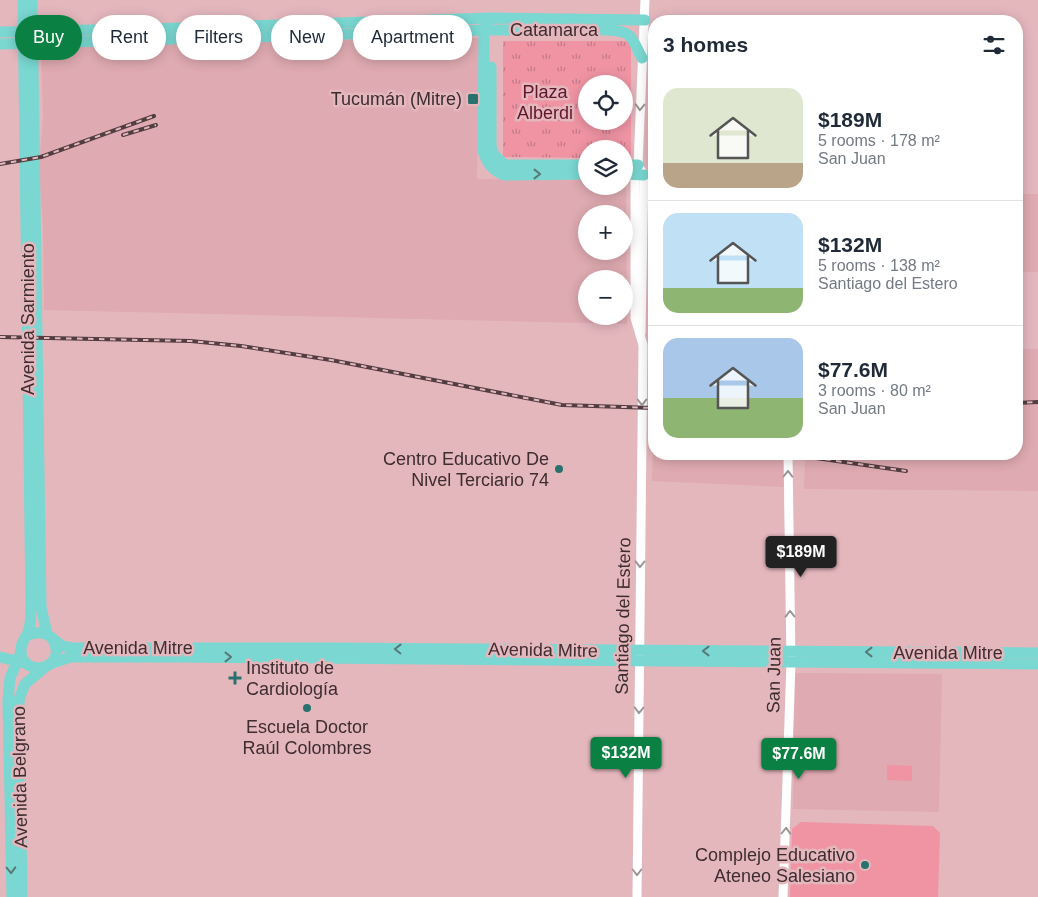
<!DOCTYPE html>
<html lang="en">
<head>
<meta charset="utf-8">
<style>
	:root { --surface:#fff; --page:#f6f6f7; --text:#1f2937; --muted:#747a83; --line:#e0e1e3; --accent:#0b8043 }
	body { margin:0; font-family:Helvetica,sans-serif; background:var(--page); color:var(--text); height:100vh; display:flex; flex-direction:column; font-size:19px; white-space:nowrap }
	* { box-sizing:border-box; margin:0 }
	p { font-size:16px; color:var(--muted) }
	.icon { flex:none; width:28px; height:28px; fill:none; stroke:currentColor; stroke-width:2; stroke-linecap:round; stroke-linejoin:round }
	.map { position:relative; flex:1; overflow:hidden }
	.side { position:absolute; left:648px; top:15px; width:375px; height:445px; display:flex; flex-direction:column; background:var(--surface); border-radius:20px; box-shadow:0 2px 12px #0003 }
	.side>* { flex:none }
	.guide { position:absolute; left:15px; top:15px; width:475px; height:45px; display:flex; gap:10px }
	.fabs { position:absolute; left:578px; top:75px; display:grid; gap:10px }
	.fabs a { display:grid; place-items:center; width:55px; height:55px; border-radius:50%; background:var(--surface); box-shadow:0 2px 12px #0003; font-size:25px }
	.price { position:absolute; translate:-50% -42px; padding:0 11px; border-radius:5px; background:var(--accent); color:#fff; font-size:16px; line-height:32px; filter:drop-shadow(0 1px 2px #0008) }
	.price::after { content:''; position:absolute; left:50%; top:30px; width:15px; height:11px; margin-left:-8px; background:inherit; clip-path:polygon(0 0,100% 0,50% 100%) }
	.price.on { background:#222; color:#fff }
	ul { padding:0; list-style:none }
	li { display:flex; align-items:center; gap:15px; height:125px; padding:0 15px }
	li+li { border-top:1px solid var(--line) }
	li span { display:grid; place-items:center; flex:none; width:140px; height:100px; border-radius:15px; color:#555 }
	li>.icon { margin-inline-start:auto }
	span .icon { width:60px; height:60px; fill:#fffc; stroke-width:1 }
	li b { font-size:21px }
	h2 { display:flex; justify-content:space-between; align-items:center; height:60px; padding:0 15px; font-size:21px }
	.pill { padding:0 18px; border-radius:22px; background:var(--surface); box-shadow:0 2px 12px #0003; font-size:18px; line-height:45px }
	.pill.on { background:var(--accent); color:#fff }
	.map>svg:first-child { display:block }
	.built { fill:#dfaab1; fill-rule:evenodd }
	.grass { fill:url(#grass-tufts); fill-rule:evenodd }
	.pitch { fill:#f094a4 }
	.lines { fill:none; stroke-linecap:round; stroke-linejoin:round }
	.minor { stroke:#fff; stroke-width:9 }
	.major { stroke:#7ad7d1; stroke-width:11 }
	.rail-casing { stroke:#523d40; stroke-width:4 }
	.rail { stroke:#e4b7bd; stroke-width:2; stroke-dasharray:5.5; stroke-linecap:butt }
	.oneway { stroke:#9e9697 }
	.oneway2 { stroke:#597978 }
	.poi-dot { fill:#28716c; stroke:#e4b7bd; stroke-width:2 }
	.labels { text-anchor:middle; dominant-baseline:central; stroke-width:5; stroke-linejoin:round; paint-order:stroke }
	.street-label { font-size:18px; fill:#3e2d2f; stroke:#e4b7bd }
	.park-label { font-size:18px; fill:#5f162a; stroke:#e4b7bd }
	.poi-label { font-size:18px; fill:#3e2d2f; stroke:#e4b7bd; text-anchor:end }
</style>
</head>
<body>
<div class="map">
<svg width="1038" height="897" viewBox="0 0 1038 897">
	<defs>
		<pattern id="grass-tufts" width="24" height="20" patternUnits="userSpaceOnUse" patternTransform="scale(1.25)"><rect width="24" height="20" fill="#f094a4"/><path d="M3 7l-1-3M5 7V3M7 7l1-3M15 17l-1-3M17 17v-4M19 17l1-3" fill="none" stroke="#c47986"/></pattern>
	</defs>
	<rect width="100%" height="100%" fill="#e4b7bd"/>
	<g class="built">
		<path d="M479,38l-2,141 109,1v6h38v-6h2l1,144 -583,-14 -1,-81 -4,-61 4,-52 -2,-62 9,-9zM586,214h38v37h-38zM586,279h38v37h-38z"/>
		<rect x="1016" y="194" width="22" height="78"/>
		<path d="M1016,349h22v142l-234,-2 1,-35h211z"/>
		<path d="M654,390v64h130v33l-132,-6z"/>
		<path d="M795,673l147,1 -3,138 -146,-3z"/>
	</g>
	<path class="grass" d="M503,41h128v117h-7v-9h-38v9l-83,-1zM586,84h38v37h-38z"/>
	<g class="pitch">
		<path d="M887,765l25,1v15l-25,-1z"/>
		<path d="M801,822l132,4 7,7 -2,64h-148l2,-68z"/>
	</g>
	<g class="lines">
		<g class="minor">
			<path d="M641,333l3,-158 -3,-5"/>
			<path d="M637,897l6,-552 -8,-27v-144l3,-9 7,-165"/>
			<path d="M783,897l8,-235 -3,-208"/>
		</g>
		<g class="major">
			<path d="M23,0l8,605c0,8 0,16 -2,24 -2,8 -10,15 -8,25 5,22 39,16 35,-6 -2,-16 -18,-18 -30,-12"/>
			<path d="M32,0l9,607 6,27"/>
			<path d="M487,24l-3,6 -1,121c4,12 9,19 21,24l82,-1"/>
			<path d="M0,32l184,-4 307,-10 154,2"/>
			<path d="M0,44l484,-14h124c25,1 23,7 34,28"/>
			<path d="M491,67v80l3,8 11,10h81"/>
			<path d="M624,165h14"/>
			<path d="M624,174l20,1"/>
			<path d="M51,637l11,9 10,2h260l706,5"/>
			<path d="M0,657l24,6"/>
			<path d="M52,663l19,-6h108l859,7"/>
			<path d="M12,897l-4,-196 2,-23 11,-26"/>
			<path d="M22,897l-3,-198 6,-15 20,-17"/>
		</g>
		<g class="rail-casing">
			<g id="rail">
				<path d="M123,135l33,-10"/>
				<path d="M0,164l41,-7 113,-41"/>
				<path d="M0,337l191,4 50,5 90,14 231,45 92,3"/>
				<path d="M1016,403l22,-1"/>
				<path d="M804,454l12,4 90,13"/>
			</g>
		</g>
		<use href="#rail" class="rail"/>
	</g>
	<defs><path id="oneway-chevron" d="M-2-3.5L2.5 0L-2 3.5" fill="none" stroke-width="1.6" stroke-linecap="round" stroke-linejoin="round" transform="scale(1.25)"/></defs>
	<g class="oneway">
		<use href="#oneway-chevron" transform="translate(640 107) rotate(92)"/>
		<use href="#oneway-chevron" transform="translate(642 402) rotate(90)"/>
		<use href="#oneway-chevron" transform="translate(788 474) rotate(-89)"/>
		<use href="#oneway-chevron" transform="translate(640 564) rotate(91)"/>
		<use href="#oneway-chevron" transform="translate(790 614) rotate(-91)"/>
		<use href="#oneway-chevron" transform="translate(639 710) rotate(91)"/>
		<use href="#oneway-chevron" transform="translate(786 831) rotate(-88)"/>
		<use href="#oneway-chevron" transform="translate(637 872) rotate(90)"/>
	</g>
	<g class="oneway2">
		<use href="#oneway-chevron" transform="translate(537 174)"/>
		<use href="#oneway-chevron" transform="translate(398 649) rotate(-179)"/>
		<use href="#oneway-chevron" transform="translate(706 651) rotate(-180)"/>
		<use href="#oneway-chevron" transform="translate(869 652) rotate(-180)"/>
		<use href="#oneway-chevron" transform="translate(228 657)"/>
		<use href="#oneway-chevron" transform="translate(11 870) rotate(88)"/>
	</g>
	<g class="poi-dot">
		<rect x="467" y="93" width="12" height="12" rx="2.5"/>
		<circle cx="559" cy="469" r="5"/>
		<path d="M232.5 670.5h5v5h5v5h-5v5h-5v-5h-5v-5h5z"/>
		<circle cx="307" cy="708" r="5"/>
		<circle cx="865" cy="865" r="5"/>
	</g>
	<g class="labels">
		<g class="street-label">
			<text x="554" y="30">Catamarca</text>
			<text transform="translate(28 319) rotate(-90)">Avenida Sarmiento</text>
			<text transform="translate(623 616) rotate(-89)">Santiago del Estero</text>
			<text x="138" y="648">Avenida Mitre</text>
			<text transform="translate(543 650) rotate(1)">Avenida Mitre</text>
			<text x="948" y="653">Avenida Mitre</text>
			<text transform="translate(774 675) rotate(-89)">San Juan</text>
			<text transform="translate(20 777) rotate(-91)">Avenida Belgrano</text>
		</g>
		<g class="park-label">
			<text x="545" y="92">Plaza<tspan x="545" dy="21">Alberdi</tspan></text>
		</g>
		<g class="poi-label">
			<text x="462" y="99">Tucumán (Mitre)</text>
			<text x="549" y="459">Centro Educativo De<tspan x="549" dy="21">Nivel Terciario 74</tspan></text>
			<text x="246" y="668" text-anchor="start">Instituto de<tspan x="246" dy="21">Cardiología</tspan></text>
			<text x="307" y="727" text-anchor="middle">Escuela Doctor<tspan x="307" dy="21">Raúl Colombres</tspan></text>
			<text x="855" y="855">Complejo Educativo<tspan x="855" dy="21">Ateneo Salesiano</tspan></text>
		</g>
	</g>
</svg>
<div class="fabs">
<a><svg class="icon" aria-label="locate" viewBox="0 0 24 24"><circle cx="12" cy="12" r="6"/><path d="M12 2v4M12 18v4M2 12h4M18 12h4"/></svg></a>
<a><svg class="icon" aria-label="layers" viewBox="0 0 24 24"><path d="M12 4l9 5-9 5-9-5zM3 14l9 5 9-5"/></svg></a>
<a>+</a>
<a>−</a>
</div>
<b class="price on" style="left:801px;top:578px">$189M</b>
<b class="price" style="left:626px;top:779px">$132M</b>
<b class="price" style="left:799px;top:780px">$77.6M</b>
<div class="guide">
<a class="pill on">Buy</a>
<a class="pill">Rent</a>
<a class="pill">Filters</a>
<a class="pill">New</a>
<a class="pill">Apartment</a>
</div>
<section class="side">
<h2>3 homes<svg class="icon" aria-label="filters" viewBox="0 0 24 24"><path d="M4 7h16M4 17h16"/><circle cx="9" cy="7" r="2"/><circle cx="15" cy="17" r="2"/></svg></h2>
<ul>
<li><span style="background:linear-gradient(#dfe7d0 75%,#b9a48a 0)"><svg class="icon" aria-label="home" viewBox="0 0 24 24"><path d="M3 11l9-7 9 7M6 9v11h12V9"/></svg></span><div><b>$189M</b><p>5 rooms · 178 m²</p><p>San Juan</p></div></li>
<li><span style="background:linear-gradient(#bfe0f5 75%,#8fb573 0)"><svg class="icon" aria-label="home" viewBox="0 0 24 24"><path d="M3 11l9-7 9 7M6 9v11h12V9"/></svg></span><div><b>$132M</b><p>5 rooms · 138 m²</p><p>Santiago del Estero</p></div></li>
<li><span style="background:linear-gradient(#a9c7e8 60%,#8fb573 0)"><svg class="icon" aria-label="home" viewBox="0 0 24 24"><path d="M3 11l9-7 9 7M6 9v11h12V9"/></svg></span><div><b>$77.6M</b><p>3 rooms · 80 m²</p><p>San Juan</p></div></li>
</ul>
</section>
</div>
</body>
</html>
